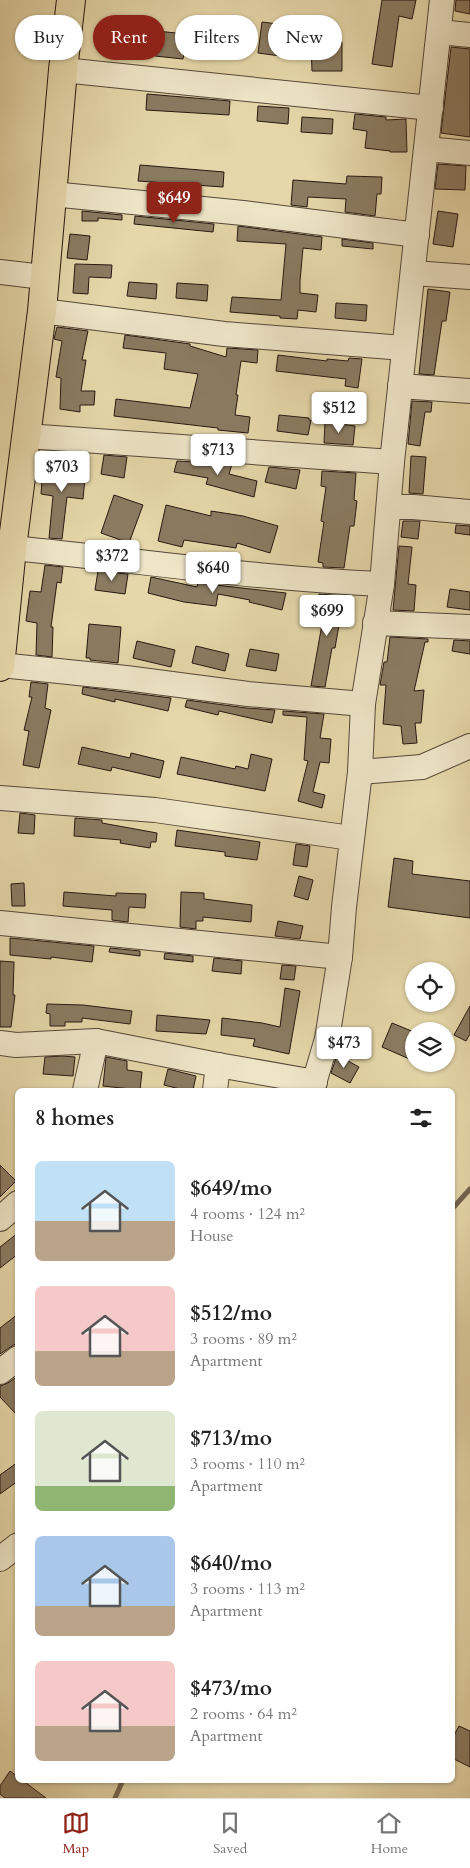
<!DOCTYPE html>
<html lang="en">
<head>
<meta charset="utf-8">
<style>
	:root { --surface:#fff; --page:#f2f2f2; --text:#222; --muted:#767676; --line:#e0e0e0; --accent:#8f2418 }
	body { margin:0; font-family:Cardo,serif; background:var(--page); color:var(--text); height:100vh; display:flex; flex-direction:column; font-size:19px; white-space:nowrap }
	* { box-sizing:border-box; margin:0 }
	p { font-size:16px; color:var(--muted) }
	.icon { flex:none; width:28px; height:28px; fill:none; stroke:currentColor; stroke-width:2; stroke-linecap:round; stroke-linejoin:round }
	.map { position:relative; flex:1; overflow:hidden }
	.panel { position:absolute; left:15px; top:1088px; width:440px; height:695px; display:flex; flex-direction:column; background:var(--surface); border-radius:8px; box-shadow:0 1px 4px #0004 }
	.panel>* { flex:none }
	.hud { position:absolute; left:15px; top:15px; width:440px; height:45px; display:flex; gap:10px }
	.fabs { position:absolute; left:405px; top:962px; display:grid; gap:10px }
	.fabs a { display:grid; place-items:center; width:50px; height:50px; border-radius:50%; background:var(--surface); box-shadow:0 1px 4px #0004; font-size:25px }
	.price { position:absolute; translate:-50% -42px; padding:0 11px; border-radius:5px; background:#fff; color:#222; font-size:16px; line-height:32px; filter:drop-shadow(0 1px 2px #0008) }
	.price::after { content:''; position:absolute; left:50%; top:30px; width:15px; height:11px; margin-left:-8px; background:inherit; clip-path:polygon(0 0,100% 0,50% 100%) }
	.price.on { background:var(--accent); color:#fff }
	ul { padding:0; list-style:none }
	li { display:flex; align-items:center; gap:15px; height:125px; padding:0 20px }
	li span { display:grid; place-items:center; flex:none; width:140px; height:100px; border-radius:8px; color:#555 }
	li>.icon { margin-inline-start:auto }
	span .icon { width:60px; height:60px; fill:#fffc; stroke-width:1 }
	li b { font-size:21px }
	h2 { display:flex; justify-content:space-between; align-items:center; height:60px; padding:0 20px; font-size:21px }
	.chip { padding:0 18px; border-radius:22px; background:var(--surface); box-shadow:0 1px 4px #0004; font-size:18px; line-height:45px }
	.chip.on { background:var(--accent); color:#fff }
	.tabs { display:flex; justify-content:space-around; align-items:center; height:70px; border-top:1px solid var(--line); background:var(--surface); font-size:14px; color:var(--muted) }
	.tabs a { display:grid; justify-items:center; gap:2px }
	.tabs .on { color:var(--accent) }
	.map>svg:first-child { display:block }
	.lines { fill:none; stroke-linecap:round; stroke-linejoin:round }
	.stream { stroke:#72644e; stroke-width:5 }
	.building { fill:#8a7b61; stroke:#271812 }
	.minor-casing { stroke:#564838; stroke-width:26 }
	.major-casing { stroke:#271812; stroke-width:30 }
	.minor { stroke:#eee5c7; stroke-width:24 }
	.major { stroke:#e5d7a9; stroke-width:28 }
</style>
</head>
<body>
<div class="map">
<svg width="470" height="1798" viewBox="0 0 470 1798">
	<rect width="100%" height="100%" fill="#e5d7a9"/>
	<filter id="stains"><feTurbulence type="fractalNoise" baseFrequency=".004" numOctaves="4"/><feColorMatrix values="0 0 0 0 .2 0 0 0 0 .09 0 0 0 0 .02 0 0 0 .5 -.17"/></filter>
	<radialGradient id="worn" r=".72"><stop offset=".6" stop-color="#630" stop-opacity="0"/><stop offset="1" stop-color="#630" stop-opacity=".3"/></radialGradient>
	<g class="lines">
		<g class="stream">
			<path d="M452,1209l18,-20"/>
			<path d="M115,1798l8,-18"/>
		</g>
	</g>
	<g class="building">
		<path d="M382,0h34l-4,19 -13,-3 -7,51 -20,-3z"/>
		<path d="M456,0h14v14l-15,-3z"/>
		<path d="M104,19l18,2 -4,32 -18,-2z"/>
		<path d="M262,22l16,2 -1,14 13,2 -2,17 -30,-4z"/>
		<path d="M157,31l47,5v-3l31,2 -1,15 -49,-3 -2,12 -28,-3z"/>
		<path d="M342,42v29h-30l-1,-28z"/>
		<path d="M451,47l19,2v88l-29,-4z"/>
		<path d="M147,94l83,7 -1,14 -83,-5z"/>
		<path d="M258,106l31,2 -1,16 -31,-3z"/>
		<path d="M355,114l31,3v3l20,-1 1,33h-17v-1l-25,-3 2,-17 -14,-2z"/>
		<path d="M302,117l31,2 -1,15 -31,-2z"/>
		<path d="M438,164l28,2 -1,24 -30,-1z"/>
		<path d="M140,165l84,7 -1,15 -85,-6z"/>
		<path d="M347,176l35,1 -1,17h-4l-2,22 -30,-4 1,-13 -38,-2 -1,10 -16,-2 2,-25 53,4z"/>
		<path d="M82,211l40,4v5l-24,-2v3h-16z"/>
		<path d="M438,211l20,3 -5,33 -20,-3z"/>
		<path d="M135,216l79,8 -1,8 -79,-8z"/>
		<path d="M238,226l84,11 -1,13 -18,-2 -3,33v12l18,2 -2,17 -18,-2 -1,9 -17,-1v-2l-50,-4 2,-15 49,3 5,-56 -49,-3z"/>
		<path d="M70,234l20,2 -3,24 -20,-2z"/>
		<path d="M342,239l31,4v6l-31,-3z"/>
		<path d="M75,264l37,1 -1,13 -22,-1 -1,17 -15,-1z"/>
		<path d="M129,282l28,2 -1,15 -29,-3z"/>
		<path d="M177,283l31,2 -1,16 -31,-3z"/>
		<path d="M428,289l22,3 -4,29h-4l-8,54 -15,-1z"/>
		<path d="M336,303l31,2 -1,16 -31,-3z"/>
		<path d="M57,327l31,4 -6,29h4l-5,31h14l-1,14h-14v7l-20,-3 1,-31 -5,-1 6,-36 -8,-2z"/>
		<path d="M125,335l65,9v2l36,11 1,-9 31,2 -1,13 -16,-2 -5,34h2l-3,20 15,2 -2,16 -30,-3v-2l-104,-12 2,-17 74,9 8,-34 -34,-5 2,-16 -43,-5z"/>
		<path d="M278,355l49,6v-2l21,2 1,-3 13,1 -4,29 -13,-2 1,-7 -70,-8z"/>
		<path d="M412,401l20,1 -1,10h-6l-5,34 -12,-2z"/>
		<path d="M279,415l30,3v2h2l-3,15 -31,-4z"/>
		<path d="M325,422l30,4 -2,19 -29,-2z"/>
		<path d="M104,455l23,2 -3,21 -23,-4z"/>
		<path d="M411,456l15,1 -3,37 -14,-1z"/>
		<path d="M177,461l55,3 -3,10 28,7 -3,16 -48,-13 2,-6 -34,-6z"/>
		<path d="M49,463l37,5 -3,31 -16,-2 -5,42 -13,-1 4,-42 -12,-2 1,-14 5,1z"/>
		<path d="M269,467l31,3 -4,19 -31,-7z"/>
		<path d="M322,471l34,2 -2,27 3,1 -3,25h-4l-6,42 -21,-1v-4l-5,-1 6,-40 -3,-1 5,-34 -5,-1z"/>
		<path d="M114,495l29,10 -14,38 -28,-10z"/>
		<path d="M166,505l45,11v-5l32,5 35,10 -8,27 -33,-10 -1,5 -52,-8 -2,7 -24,-6z"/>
		<path d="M403,521h17l-2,18 -17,-2z"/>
		<path d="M456,525l14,1v9l-15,-2z"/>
		<path d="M399,546l13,1 -4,37 8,1 -2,26 -21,-1z"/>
		<path d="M45,565l18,2 -2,16 -4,-1 -6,45h2l-1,30 -16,-2 1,-32 -11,-2 4,-30 11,1z"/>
		<path d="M98,571l30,3 -3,20 -30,-4z"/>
		<path d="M151,577l46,10 1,-4 88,10 -4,17 -33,-8 1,-2 -32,-6 -2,12 -32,-4 -36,-9z"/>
		<path d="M450,589l20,3v18l-23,-3z"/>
		<path d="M319,594l25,2 -9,52h-3l-7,39 -14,-1 13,-73h-2l3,-14 -7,-1z"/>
		<path d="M89,624l32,3 -3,36 -28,-3v-2h-4z"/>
		<path d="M390,637l38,2v3h-3l-11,49 10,-1 -3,33h-6l2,20 -14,1 -2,-18 -18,-2 3,-39h-6l4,-23h3z"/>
		<path d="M454,640l16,1v13l-18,-3z"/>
		<path d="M137,641l38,9 -4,17 -38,-9z"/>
		<path d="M196,646l33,8 -4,17 -33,-8z"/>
		<path d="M250,649l29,5 -3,17 -30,-5z"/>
		<path d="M31,682l17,2 -3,24 6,2 -12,58 -16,-3 6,-34 -5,-1 8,-33h-3z"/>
		<path d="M83,687l41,5 47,6 -3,13 -53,-12v3l-33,-8z"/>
		<path d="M187,700l59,8 29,2 -3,13 -53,-12 -1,4 -33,-8z"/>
		<path d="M283,711l41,3 -4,24 11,1 -2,24 -9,-1 -7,30 12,3 -3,13 -24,-7 10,-40 -4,-1 3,-43 -24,-2z"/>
		<path d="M82,747l48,11 1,-5 33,8 -4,17 -48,-11 -1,4 -33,-7z"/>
		<path d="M251,754l21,5 -7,32 -88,-17 4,-17 54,12 1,-3 12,3z"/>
		<path d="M20,813l15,2 -1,19 -16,-1z"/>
		<path d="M75,818l27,2v3l55,10 -1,9h-5l-1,6 -30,-5 1,-3 -47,-4z"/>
		<path d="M177,830l83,12 -3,18 -32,-4v-4l-50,-6z"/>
		<path d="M296,844l14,2 -3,21 -14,-2z"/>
		<path d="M394,858l19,3 -1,13 58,7v37l-82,-11z"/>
		<path d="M299,876l14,4 -5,20 -14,-4z"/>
		<path d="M24,883l1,23h-13l-1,-22z"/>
		<path d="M64,892l52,4v-3l30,1 -1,14 -16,-1 -1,15 -16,-2v-10l-49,-4z"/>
		<path d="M181,892l23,1v6l48,6 -1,17 -48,-5v4h-7v8l-16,-2z"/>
		<path d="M278,921l25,5 -3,13 -25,-3z"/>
		<path d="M10,938l84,8 -2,16 -41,-5v2l-41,-4z"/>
		<path d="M110,948l30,3v5l-31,-4z"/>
		<path d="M165,953l28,3v6l-29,-3z"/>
		<path d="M214,958l28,3 -1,13 -29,-3z"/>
		<path d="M0,961l14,1 -1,33h2l-4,32h-11z"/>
		<path d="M282,965l14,1 -2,14 -14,-1z"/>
		<path d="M285,988l15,3 -11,63 -36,-8 2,-7 -34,-4 1,-17 40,5 18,4z"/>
		<path d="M47,1004l36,1 49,6 -2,13 -48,-6v4h-17v4h-15v-12l-4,-1z"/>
		<path d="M470,1006v28l-4,7 -12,-6z"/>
		<path d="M157,1015l53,5 -4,14 -50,-3z"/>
		<path d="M392,1023l22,9v29l-32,-14z"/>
		<path d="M337,1055l22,12 -9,16 -19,-10z"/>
		<path d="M62,1056l13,1 -2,19 -30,-2 2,-17z"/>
		<path d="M106,1057l21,4v9l15,2 -2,18 -37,-4z"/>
		<path d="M168,1069l28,7 -3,14h-9l-20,-5z"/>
		<path d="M0,1165l16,16 -16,16z"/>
		<path d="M18,1233v21l-18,14v-21z"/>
		<path d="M18,1314v28l-18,12v-26z"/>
		<path d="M18,1376v40l-18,-19v-11l8,-3z"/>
		<path d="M18,1462v19l-18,13v-19z"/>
		<path d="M459,1726l11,5v36l-18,-9v-19z"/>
		<path d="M10,1771l8,6v3h4l24,18h-41l-5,-4v-8z"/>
	</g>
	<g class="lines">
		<g class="minor-casing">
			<g id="minor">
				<path d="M439,32l31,3"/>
				<path d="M63,70l368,38"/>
				<path d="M426,149l44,4"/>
				<path d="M52,194l191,19 174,22"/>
				<path d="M0,272l43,5"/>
				<path d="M413,273l57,4"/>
				<path d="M42,311l182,23 180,14"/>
				<path d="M400,386l70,5"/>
				<path d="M26,436l366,26"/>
				<path d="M389,507h24l57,5"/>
				<path d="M12,548c124,12 246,31 370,36"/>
				<path d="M375,623l95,4"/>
				<path d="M0,665l126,13 122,16 115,10"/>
				<path d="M360,772l62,-5 48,-21"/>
				<path d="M0,798l155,12 196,28"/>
				<path d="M0,923l340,34"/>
				<path d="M0,1043l16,2 80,-4 122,24 97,17"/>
				<path d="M85,1090l11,-49"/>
				<path d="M215,1090l3,-25"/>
				<path d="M312,1090l15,-51 13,-82 4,-50 16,-135 3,-68 19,-120 10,-122 50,-462"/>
				<path d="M0,1219l18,-16"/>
				<path d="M0,1372l18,-14"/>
				<path d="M0,1559l18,-14"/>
			</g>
		</g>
		<g class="major-casing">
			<path id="major" d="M0,667l12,-119 30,-237 21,-241 8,-70"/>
		</g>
		<use href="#minor" class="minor"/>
		<use href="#major" class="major"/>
	</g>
	<rect width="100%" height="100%" filter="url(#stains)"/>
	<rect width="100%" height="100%" fill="url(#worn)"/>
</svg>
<div class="fabs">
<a><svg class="icon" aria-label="locate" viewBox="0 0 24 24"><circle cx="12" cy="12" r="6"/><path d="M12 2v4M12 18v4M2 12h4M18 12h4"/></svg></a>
<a><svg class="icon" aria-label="layers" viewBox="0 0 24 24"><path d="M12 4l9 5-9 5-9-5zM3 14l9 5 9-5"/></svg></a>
</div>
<b class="price on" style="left:174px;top:224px">$649</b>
<b class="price" style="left:339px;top:434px">$512</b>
<b class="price" style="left:218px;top:476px">$713</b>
<b class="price" style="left:62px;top:493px">$703</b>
<b class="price" style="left:112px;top:582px">$372</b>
<b class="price" style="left:213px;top:594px">$640</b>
<b class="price" style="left:327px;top:637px">$699</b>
<b class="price" style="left:344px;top:1069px">$473</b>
<div class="hud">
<a class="chip">Buy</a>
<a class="chip on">Rent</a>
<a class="chip">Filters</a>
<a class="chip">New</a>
</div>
<section class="panel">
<h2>8 homes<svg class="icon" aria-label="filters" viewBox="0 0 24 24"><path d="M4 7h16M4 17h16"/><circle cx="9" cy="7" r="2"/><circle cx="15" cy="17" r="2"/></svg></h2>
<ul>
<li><span style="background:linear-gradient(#bfe0f5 60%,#b9a48a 0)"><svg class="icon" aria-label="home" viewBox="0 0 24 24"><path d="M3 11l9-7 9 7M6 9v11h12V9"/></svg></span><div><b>$649/mo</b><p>4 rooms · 124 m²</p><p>House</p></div></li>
<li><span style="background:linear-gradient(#f6c9c9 65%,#b9a48a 0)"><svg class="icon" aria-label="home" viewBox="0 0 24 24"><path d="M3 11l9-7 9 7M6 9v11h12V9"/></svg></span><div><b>$512/mo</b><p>3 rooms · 89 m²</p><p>Apartment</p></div></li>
<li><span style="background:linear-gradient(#dfe7d0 75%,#8fb573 0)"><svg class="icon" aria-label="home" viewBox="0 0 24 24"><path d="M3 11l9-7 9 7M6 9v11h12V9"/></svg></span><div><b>$713/mo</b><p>3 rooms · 110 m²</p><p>Apartment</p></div></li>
<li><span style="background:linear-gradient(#a9c7e8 70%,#b9a48a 0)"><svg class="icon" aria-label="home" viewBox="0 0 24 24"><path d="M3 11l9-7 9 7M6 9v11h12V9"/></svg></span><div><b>$640/mo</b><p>3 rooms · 113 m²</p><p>Apartment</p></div></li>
<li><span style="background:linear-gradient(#f6c9c9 65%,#b9a48a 0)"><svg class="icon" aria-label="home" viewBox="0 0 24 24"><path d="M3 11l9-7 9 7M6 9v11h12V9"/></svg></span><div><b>$473/mo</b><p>2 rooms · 64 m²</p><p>Apartment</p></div></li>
</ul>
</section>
</div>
<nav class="tabs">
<a class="on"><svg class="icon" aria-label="map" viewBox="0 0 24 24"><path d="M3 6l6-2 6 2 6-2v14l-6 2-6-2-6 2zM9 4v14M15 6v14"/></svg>Map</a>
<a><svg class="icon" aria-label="saved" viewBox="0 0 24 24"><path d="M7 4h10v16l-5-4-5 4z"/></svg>Saved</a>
<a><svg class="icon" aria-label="home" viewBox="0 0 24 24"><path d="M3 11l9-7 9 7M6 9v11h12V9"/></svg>Home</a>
</nav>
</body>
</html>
